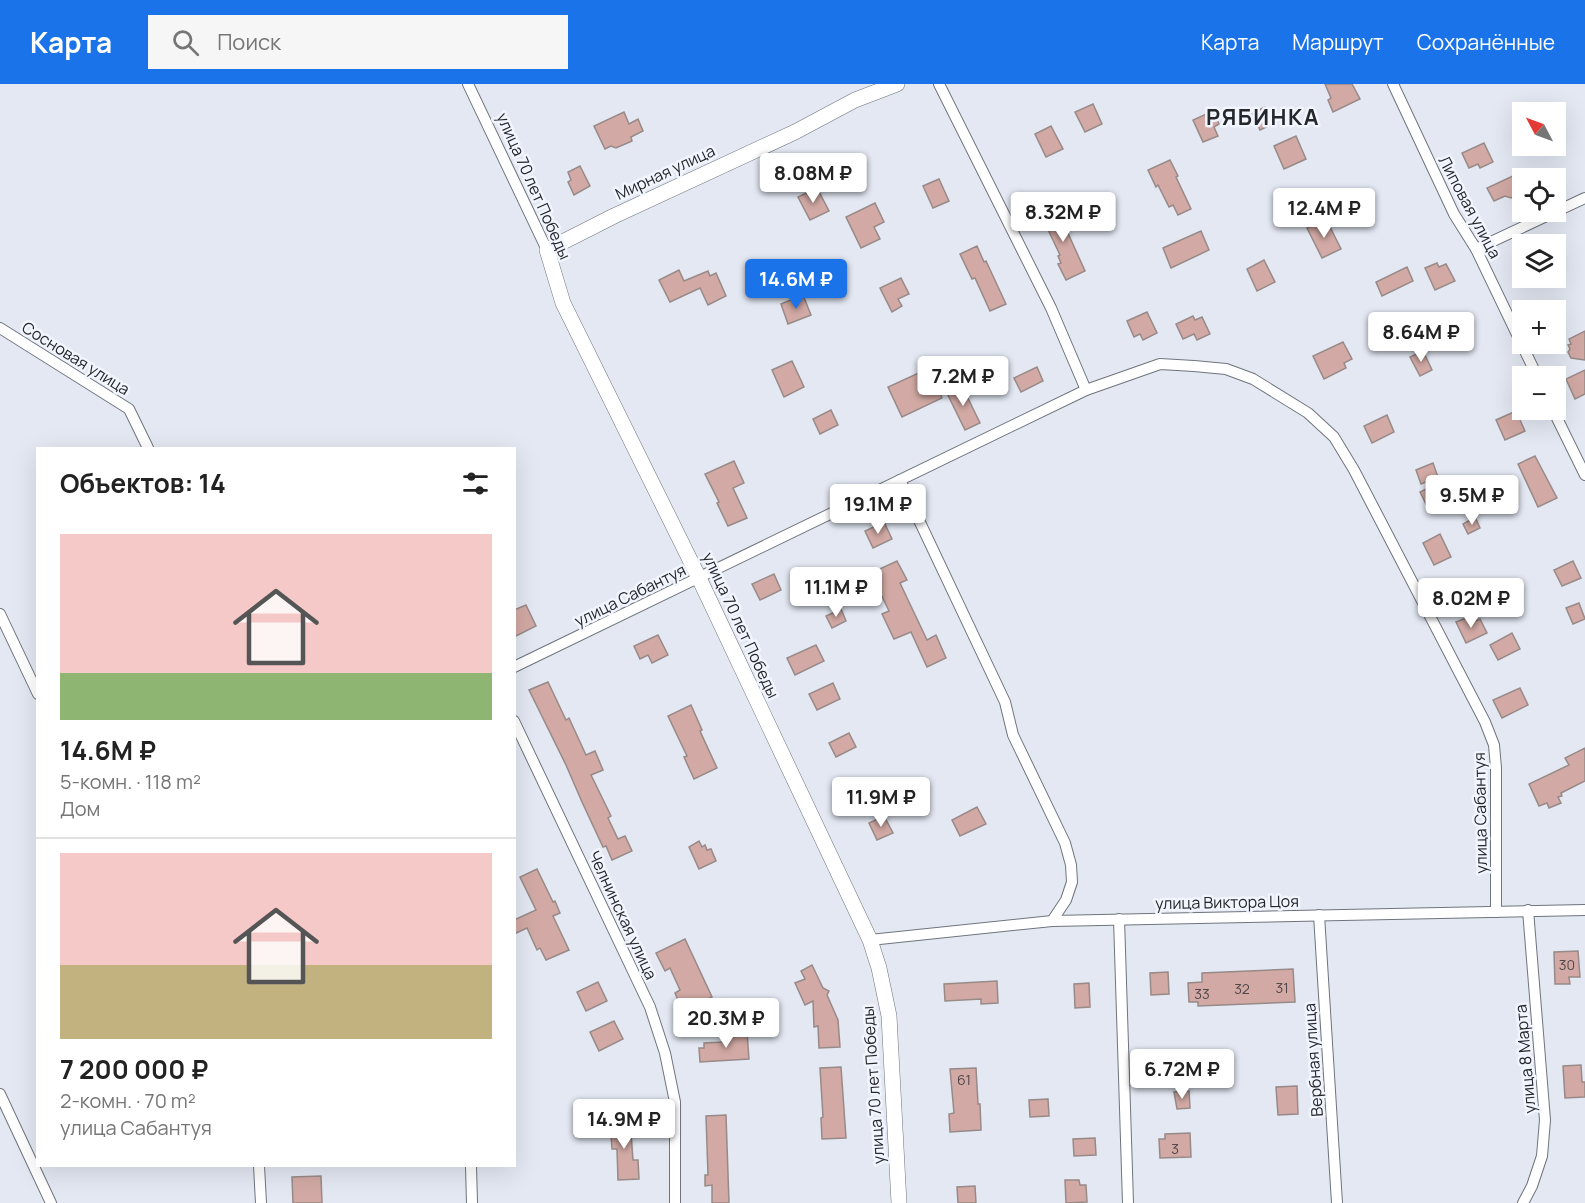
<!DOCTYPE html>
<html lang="ru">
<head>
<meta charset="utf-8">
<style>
	:root { --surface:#fff; --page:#f6f6f6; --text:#222; --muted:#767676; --line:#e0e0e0; --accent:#1a73e8 }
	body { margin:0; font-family:Manrope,sans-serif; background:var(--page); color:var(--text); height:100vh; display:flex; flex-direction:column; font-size:22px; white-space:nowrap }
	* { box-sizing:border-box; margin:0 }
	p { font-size:20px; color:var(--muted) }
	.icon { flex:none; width:33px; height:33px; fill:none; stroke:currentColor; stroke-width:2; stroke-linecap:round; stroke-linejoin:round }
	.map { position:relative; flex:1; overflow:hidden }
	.side { position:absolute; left:36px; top:363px; width:480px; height:720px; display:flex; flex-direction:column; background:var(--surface); border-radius:0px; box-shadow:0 6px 24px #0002 }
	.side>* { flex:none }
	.needle { width:39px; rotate:311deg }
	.buttons { position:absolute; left:1512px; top:18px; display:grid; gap:12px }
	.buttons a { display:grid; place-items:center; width:54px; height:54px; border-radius:0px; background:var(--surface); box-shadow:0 6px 24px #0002; font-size:30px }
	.price { position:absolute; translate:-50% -51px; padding:0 14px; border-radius:6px; background:#fff; color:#222; font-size:20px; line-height:39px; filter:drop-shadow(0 2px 3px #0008) }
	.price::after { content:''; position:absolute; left:50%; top:36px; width:18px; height:14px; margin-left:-9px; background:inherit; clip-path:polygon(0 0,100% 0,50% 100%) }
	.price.on { background:var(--accent); color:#fff }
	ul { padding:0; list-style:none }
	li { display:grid; align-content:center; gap:12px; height:318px; padding:0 24px }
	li+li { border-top:2px solid var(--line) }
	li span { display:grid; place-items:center; height:186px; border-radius:0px; color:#555 }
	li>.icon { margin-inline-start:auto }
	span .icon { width:108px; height:108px; fill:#fffc; stroke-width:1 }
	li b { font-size:26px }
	h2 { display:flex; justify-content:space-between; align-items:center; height:72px; padding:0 24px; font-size:26px }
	header { display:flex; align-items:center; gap:36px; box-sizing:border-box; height:84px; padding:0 30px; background:var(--accent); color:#fff }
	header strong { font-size:28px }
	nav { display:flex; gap:33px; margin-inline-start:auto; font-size:21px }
	.search { width:420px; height:54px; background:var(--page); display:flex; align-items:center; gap:15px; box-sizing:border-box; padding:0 21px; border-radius:0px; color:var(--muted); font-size:22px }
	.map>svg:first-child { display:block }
	.building { fill:#d2a9a4; stroke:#978a88; stroke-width:1.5 }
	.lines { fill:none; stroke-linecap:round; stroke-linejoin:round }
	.street-casing { stroke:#6f747d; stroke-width:12 }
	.secondary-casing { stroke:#6f747d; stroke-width:16 }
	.street { stroke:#fff; stroke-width:10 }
	.secondary { stroke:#fff; stroke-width:15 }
	.labels { text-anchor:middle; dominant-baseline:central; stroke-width:5; stroke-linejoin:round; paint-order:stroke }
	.number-label { font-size:14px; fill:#504849 }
	.street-label { font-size:16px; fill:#25272b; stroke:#f1f5fe }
	.district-label { font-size:22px; font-weight:bold; letter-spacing:1.5px; fill:#25272b; stroke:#f1f5fe }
</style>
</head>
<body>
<header>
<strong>Карта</strong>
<div class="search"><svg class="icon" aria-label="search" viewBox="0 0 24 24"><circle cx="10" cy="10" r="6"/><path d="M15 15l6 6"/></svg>Поиск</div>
<nav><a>Карта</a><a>Маршрут</a><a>Сохранённые</a></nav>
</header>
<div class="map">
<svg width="1585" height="1119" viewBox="0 0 1585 1119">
	<rect width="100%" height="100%" fill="#e3e8f3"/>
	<g class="building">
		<path d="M1325,0h27l8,15 -27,13 -5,-12 3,-2z"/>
		<path d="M1093,20l9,20 -17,8 -10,-20z"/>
		<path d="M1265,23l8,17 -13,6 -8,-17z"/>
		<path d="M1213,27l6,13 -5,3 4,9 -15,6 -10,-22z"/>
		<path d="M624,28l5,12 9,-5 5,12 -12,6 1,4 -16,7 -5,-2 -6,3 -11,-23z"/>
		<path d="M1051,42l12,23 -17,8 -11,-23z"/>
		<path d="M1296,52l10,23 -22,10 -10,-23z"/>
		<path d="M1484,59l9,19 -13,6 -2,-4 -9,4 -7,-15z"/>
		<path d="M1170,76l8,16 -2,1 15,32 -13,6 -5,-10 -4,2 -11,-22 -2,2 -8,-17z"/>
		<path d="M580,82l10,20 -16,9 -6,-13 3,-2 -3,-8z"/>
		<path d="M1515,91l7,16 -11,7 -6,-2 -11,5 -7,-13z"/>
		<path d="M939,95l10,22 -16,7 -10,-22z"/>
		<path d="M817,104l12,23 -19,9 -12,-23z"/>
		<path d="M875,119l9,19 -10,5 6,12 -19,9 -15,-31z"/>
		<path d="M1060,123l11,23 -4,1 18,40 -19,9 -8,-16 3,-1 -3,-7 2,-1 -19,-40z"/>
		<path d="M1322,137l4,8 4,-2 11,22 -19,9 -15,-30z"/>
		<path d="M1201,147l8,19 -38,18 -8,-20z"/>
		<path d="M977,162l7,16 2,-1 20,43 -16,7 -15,-33 -3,1 -12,-25z"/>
		<path d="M1264,176l11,22 -18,9 -10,-22z"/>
		<path d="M1437,179l2,4 7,-3 9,17 -20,9 -10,-22z"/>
		<path d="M1407,183l6,14 -31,15 -6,-14z"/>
		<path d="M679,186l5,11 24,-10 2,5 6,-3 10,23 -18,9 -8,-17 -30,14 -11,-22z"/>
		<path d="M901,194l8,16 -11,5 4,7 -10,6 -12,-24z"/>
		<path d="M803,211l8,20 -23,9 -7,-20z"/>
		<path d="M1147,228l10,21 -14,7 -3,-6 -6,3 -7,-16z"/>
		<path d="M1193,232l2,4 7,-3 8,17 -13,6 -3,-6 -11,5 -7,-15z"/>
		<path d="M1585,247v29l-14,-2 -3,-6 2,-3 -2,-4 3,-1 -2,-5z"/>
		<path d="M1343,258l9,17 -8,4 2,5 -22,11 -11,-23z"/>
		<path d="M1423,267l9,19 -12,6 -10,-19z"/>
		<path d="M792,277l12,26 -20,10 -12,-27z"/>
		<path d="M1037,283l6,14 -22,11 -7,-14z"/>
		<path d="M1585,286v24l-10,5 -9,-20z"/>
		<path d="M923,287l3,7 6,-3 10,23 -40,19 -14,-30z"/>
		<path d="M961,300l19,39 -15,7 -19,-39z"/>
		<path d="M831,326l7,15 -18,9 -7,-15z"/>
		<path d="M1516,327l9,20 -20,9 -9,-20z"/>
		<path d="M1387,331l7,17 -22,11 -8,-17z"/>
		<path d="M1535,372l22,42 -19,9 -20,-43z"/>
		<path d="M734,377l10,22 -11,5 14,30 -19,8 -11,-23 2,-1 -14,-28z"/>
		<path d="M1433,379l5,14 -17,7 -5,-14z"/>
		<path d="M1432,402l9,18 -12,6 -9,-18z"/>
		<path d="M1475,433l5,11 -12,6 -5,-10z"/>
		<path d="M884,438l8,17 -19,9 -8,-17z"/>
		<path d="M1440,450l11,23 -17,8 -11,-22z"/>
		<path d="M897,477l10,19 -7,3 27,57 9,-5 10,23 -19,9 -16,-35 -17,7 -12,-25 7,-3 -18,-38z"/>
		<path d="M1573,477l8,17 -19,8 -8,-16z"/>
		<path d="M774,490l7,16 -21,10 -8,-16z"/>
		<path d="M1579,519l6,16 -12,5 -7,-16z"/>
		<path d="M526,521l10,21 -22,11v-27z"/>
		<path d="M841,525l5,12 -14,7 -6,-12z"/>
		<path d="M1469,533l2,6 9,-4 7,14 -21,10 -10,-21z"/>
		<path d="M1512,549l8,16 -22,11 -8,-15z"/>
		<path d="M658,551l10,20 -16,8 -4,-8 -8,4 -6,-13z"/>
		<path d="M816,561l8,16 -29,14 -8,-17z"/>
		<path d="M548,598l18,38 3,-2 17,37 9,-4 8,19 -12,5 20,41 -3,2 10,21 7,-3 7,15 -20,9 -6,-14 -3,1 -21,-45 -16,-37 -37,-75z"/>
		<path d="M833,599l7,16 -23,11 -8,-16z"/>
		<path d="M1520,604l8,17 -26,13 -9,-18z"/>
		<path d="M691,621l11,25 -2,1 17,37 -23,11 -10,-22 3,-1 -19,-40z"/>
		<path d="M849,649l7,14 -20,10 -7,-14z"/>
		<path d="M1585,664v33l-24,12 1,3 -4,1 3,6 -12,5 -2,-5 -8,3 -10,-22 40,-19 -4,-7z"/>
		<path d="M977,723l9,17 -26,12 -8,-16z"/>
		<path d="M884,732l9,17 -16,7 -8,-17z"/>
		<path d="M699,757l3,6 3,-2 2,5 4,-1 5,12 -17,8 -10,-22z"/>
		<path d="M537,785l16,33 2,-1 5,12 -7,3 16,34 -23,10 -6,-12 -3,2 -10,-22 -13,6v-14l22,-10 -16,-33z"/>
		<path d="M685,855l27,58 -29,14 -8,-18 5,-3 -10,-22 -5,3 -9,-18z"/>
		<path d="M1578,867l2,26h-11l1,7h-15l-1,-32z"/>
		<path d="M812,881l11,23 6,3 -2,4 11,25 2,27 -21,1 -1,-22 -4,1 -1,-26 -8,4 -10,-22 10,-4 -4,-8z"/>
		<path d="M1293,885l2,33 -97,4v-4h-9l-1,-19 14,-1v-9z"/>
		<path d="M1168,888l1,22 -18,1 -1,-22z"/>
		<path d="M997,897l1,22 -17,1v-5l-36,2 -1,-17z"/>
		<path d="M598,898l9,19 -21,10 -9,-19z"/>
		<path d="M1089,899l1,24 -15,1 -1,-24z"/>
		<path d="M614,937l9,18 -24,12 -9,-19z"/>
		<path d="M747,948l2,27 -49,3 -1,-14h5v-5l19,-1 -1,-9z"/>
		<path d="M1178,966l1,29 -19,1 -2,-29z"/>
		<path d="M1581,981l1,17h3v15l-20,1 -2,-32z"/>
		<path d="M841,983l5,71 -24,1 -1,-21 2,-1 -3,-49z"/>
		<path d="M976,984l2,36h2l1,26 -31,2 -1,-18 5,-1 -4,-44z"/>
		<path d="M1297,1002l1,28 -20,1 -2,-28z"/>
		<path d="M1189,1007l1,17 -13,1 -3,-17z"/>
		<path d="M1048,1015l1,17 -19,1 -1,-17z"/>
		<path d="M726,1031l3,88h-17v-18l-7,1v-11h3l-2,-59z"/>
		<path d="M630,1035l3,41h5l1,19 -21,1 -1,-31h-5l-2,-29z"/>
		<path d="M1190,1049l1,24 -31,1 -1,-19h6v-5z"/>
		<path d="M1095,1054l1,17 -22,1 -1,-17z"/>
		<path d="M321,1092l1,27h-29l-1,-26z"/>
		<path d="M1065,1096h14l1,5h6l1,17 -21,1z"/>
		<path d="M975,1102l1,17h-18l-1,-16z"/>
	</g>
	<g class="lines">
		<g class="street-casing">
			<g id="street">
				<path d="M468,0l79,166"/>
				<path d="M939,0l112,224 35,82"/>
				<path d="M1393,0l61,130 22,35 61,127"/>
				<path d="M1476,165l109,-51"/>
				<path d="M0,244l129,81 19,39"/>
				<path d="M1553,326l32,65"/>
				<path d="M900,396l105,222 8,33 52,108 6,22 1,17 -6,18 -14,21"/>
				<path d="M0,530l38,80"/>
				<path d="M514,583l572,-277 74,-26 34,2 32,3 27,10 55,34 26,24 20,33 131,252 9,23 2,23v144"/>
				<path d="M514,637l136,286 15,46 10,49v101"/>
				<path d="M1319,831l18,288"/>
				<path d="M1119,835l9,284"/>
				<path d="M870,856l182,-19 533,-11"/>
				<path d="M0,1010l51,109"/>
				<path d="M259,1082l2,37"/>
				<path d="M471,1082l1,37"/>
				<path d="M1523,1119l9,-17 10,-30 3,-36 -17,-210"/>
			</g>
		</g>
		<g class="secondary-casing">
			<path id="secondary" d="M897,0l-42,16 -60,32 -181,84 -67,34 16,53 136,275 171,362 9,28 10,48 10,187"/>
		</g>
		<use href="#street" class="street"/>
		<use href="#secondary" class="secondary"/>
	</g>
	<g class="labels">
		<g class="number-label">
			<text x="1567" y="880">30</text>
			<text x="1282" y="903">31</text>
			<text x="1242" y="904">32</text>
			<text x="1202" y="909">33</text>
			<text x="964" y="995">61</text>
			<text x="1175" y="1064">3</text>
		</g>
		<g class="street-label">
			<text transform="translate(665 88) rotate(-25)">Мирная улица</text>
			<text transform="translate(534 102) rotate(66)">улица 70 лет Победы</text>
			<text transform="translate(1470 123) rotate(62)">Липовая улица</text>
			<text transform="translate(76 274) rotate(32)">Сосновая улица</text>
			<text transform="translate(630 511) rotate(-26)">улица Сабантуя</text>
			<text transform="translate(741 541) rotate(65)">улица 70 лет Победы</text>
			<text transform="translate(1480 729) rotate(-91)">улица Сабантуя</text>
			<text transform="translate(1227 818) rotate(-1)">улица Виктора Цоя</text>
			<text transform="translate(623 831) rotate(65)">Челнинская улица</text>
			<text transform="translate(1525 975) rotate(-95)">улица 8 Марта</text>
			<text transform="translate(1313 976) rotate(-94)">Вербная улица</text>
			<text transform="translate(873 1001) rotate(-94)">улица 70 лет Победы</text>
		</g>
		<g class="district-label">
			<text x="1263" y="33">РЯБИНКА</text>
		</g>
	</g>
</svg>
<div class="buttons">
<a><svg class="needle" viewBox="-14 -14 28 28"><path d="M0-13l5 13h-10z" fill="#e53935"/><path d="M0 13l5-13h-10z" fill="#767676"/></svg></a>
<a><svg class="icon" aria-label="locate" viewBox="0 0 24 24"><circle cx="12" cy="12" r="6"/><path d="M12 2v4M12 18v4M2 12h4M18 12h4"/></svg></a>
<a><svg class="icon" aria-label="layers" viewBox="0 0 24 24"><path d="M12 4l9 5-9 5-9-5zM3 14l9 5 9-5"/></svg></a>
<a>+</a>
<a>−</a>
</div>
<b class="price" style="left:813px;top:120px">8.08M ₽</b>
<b class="price" style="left:1324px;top:155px">12.4M ₽</b>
<b class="price" style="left:1063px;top:159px">8.32M ₽</b>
<b class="price on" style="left:796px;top:226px">14.6M ₽</b>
<b class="price" style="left:1421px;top:279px">8.64M ₽</b>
<b class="price" style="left:963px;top:323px">7.2M ₽</b>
<b class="price" style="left:1472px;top:442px">9.5M ₽</b>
<b class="price" style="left:878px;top:451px">19.1M ₽</b>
<b class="price" style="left:836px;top:534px">11.1M ₽</b>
<b class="price" style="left:1471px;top:545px">8.02M ₽</b>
<b class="price" style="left:881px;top:744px">11.9M ₽</b>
<b class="price" style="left:726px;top:965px">20.3M ₽</b>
<b class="price" style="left:1182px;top:1016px">6.72M ₽</b>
<b class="price" style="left:624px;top:1066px">14.9M ₽</b>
<section class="side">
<h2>Объектов: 14<svg class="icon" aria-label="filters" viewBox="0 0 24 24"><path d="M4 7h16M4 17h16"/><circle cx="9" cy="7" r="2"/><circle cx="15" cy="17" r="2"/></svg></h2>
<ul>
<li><span style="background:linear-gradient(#f6c9c9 75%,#8fb573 0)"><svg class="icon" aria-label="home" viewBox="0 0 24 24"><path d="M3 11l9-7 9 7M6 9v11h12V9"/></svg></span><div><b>14.6M ₽</b><p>5-комн. · 118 m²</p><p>Дом</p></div></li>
<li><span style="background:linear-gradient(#f6c9c9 60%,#c2b280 0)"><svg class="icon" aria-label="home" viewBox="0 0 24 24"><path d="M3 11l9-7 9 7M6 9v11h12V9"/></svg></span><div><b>7 200 000 ₽</b><p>2-комн. · 70 m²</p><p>улица Сабантуя</p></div></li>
</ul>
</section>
</div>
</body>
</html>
